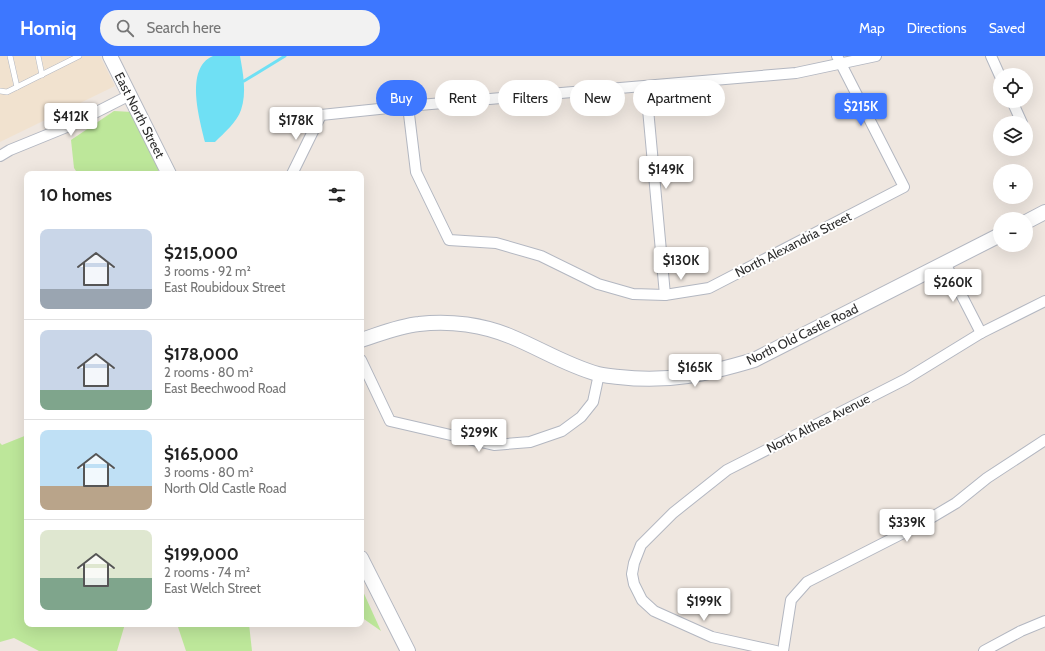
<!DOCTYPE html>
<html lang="en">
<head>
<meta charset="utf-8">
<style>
	:root { --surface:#fff; --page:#f2f2f2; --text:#222; --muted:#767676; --line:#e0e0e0; --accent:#3d77ff }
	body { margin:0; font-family:Cabin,sans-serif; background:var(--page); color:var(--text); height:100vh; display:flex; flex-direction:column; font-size:15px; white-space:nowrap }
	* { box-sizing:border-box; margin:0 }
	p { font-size:13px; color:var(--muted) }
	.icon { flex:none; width:22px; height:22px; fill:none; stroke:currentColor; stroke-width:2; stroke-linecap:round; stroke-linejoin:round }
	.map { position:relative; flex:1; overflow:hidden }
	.side { position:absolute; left:24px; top:115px; width:340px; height:456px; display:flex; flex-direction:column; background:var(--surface); border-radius:8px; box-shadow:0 4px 16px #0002 }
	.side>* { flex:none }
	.banner { position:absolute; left:376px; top:24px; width:380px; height:36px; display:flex; gap:8px }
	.buttons { position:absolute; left:993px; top:12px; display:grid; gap:8px }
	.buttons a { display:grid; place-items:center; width:40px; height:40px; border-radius:50%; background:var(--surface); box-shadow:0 4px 16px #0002; font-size:20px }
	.price { position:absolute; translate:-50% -34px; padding:0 9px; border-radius:4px; background:#fff; color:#222; font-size:13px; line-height:26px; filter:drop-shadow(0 1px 2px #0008) }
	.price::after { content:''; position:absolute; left:50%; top:24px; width:12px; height:9px; margin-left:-6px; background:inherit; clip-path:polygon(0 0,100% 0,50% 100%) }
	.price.selected { background:var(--accent); color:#fff }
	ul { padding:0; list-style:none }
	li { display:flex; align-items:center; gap:12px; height:100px; padding:0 16px }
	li+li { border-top:1px solid var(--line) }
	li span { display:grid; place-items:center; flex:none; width:112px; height:80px; border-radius:8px; color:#555 }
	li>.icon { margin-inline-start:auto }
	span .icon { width:48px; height:48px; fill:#fffc; stroke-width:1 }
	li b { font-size:17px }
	h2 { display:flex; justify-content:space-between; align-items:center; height:48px; padding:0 16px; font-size:17px }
	.chip { padding:0 14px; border-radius:18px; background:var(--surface); box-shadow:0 4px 16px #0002; font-size:14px; line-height:36px }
	.chip.selected { background:var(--accent); color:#fff }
	header { display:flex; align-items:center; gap:24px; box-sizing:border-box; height:56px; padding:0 20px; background:var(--accent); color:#fff }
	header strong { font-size:19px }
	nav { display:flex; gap:22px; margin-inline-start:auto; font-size:14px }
	.search { width:280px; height:36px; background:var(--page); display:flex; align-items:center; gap:10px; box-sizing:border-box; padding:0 14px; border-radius:22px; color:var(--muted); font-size:15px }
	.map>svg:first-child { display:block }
	.education { fill:#f1e2cf }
	.green { fill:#bde79a }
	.water { fill:#6fe0f4 }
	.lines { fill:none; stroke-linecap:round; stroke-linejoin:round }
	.stream { stroke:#6fe0f4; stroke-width:3 }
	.lane-casing { stroke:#b3b7c1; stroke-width:6 }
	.street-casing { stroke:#b3b7c1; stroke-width:12 }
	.secondary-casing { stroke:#b3b7c1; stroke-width:16 }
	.lane { stroke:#fff; stroke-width:5 }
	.street { stroke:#fff; stroke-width:10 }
	.secondary { stroke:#fff; stroke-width:14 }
	.labels { text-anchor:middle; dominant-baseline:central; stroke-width:4; stroke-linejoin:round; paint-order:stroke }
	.street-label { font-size:13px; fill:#2d2d2d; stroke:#fff }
</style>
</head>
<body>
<header>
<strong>Homiq</strong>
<div class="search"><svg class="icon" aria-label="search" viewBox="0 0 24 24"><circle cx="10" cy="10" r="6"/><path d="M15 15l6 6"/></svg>Search here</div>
<nav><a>Map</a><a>Directions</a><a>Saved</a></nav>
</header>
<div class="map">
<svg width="1045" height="595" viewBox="0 0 1045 595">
	<rect width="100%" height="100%" fill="#efe7e0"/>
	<path class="education" d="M0,0h100l15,30 -115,56z"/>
	<g class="green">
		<path d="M114,55l18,1 26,55v7h-80l-4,-6 -3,-28z"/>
		<path d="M27,379v189h98l-8,27h-78l-25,-13 -14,4v-199l2,2z"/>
		<path d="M361,531l20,44 -20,-14z"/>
		<path d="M177,568h72l3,27h-66z"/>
	</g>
	<path class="water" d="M213,0h27c3,17 7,37 1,54 -4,12 -17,23 -26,32h-10c-5,-22 -21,-74 8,-86z"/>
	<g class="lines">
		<path class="stream" d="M244,25l41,-25"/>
		<g class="lane-casing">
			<g id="lane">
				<path d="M10,0l7,31"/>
				<path d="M38,0l4,19"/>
				<path d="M0,35l7,1 72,-36"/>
			</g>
		</g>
		<g class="street-casing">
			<g id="street">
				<path d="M991,0l9,20"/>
				<path d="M646,31l19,208"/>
				<path d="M1012,45l10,22"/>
				<path d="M408,50l8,66 33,68 47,3 45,13 57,28 35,10 32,1 44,-7 195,-101 -67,-131"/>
				<path d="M0,100l10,-6 59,-24 61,-31"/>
				<path d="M292,118l29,-59 87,-9 388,-33 80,-17"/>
				<path d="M945,207l36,70"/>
				<path d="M361,304l29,61 104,24 36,-3 32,-11 19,-14 12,-15 6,-28"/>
				<path d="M776,595l-64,-14 -58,-26 -12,-11 -8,-16 -2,-10 2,-11 7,-18 32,-32 54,-43 179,-91 75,-46 64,-32"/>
				<path d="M783,595l8,-51 16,-18 112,-57 37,-22 31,-25 58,-38"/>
				<path d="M984,595l37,-20 24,-10"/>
			</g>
		</g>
		<g class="secondary-casing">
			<g id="secondary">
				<path d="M110,0l59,118"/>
				<path d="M1026,166l19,-10"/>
				<path d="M361,284c19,-6 38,-14 58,-16 31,-4 65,1 93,13 29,12 56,29 86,37 7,2 14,2 21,3 49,6 88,-3 135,-17l246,-125"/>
				<path d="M361,502l47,93"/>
			</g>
		</g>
		<use href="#lane" class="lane"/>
		<use href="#street" class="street"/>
		<use href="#secondary" class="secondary"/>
	</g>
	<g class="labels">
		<g class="street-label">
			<text transform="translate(140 59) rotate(63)">East North Street</text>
			<text transform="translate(793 188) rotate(-27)">North Alexandria Street</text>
			<text transform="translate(802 278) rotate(-26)">North Old Castle Road</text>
			<text transform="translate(818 367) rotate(-27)">North Althea Avenue</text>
		</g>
	</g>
</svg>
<div class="buttons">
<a><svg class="icon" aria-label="locate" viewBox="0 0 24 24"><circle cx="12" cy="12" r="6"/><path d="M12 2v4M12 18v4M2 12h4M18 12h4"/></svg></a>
<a><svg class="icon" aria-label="layers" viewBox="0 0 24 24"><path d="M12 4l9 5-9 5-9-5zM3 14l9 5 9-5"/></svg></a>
<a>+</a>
<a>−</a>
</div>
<b class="price selected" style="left:861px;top:71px">$215K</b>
<b class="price" style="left:71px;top:81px">$412K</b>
<b class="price" style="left:296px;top:85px">$178K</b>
<b class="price" style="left:666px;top:134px">$149K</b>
<b class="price" style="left:681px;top:225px">$130K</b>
<b class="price" style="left:953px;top:247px">$260K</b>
<b class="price" style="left:695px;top:332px">$165K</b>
<b class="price" style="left:479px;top:397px">$299K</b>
<b class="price" style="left:907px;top:487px">$339K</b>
<b class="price" style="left:704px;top:566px">$199K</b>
<div class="banner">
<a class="chip selected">Buy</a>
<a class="chip">Rent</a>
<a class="chip">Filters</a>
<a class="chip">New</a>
<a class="chip">Apartment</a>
</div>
<section class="side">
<h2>10 homes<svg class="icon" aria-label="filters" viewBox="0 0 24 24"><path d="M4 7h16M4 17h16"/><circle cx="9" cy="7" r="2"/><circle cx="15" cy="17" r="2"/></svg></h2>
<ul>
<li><span style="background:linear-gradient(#c9d6e8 75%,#9aa5b1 0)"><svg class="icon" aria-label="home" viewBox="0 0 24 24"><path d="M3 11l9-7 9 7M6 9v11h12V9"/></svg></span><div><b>$215,000</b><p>3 rooms · 92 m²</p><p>East Roubidoux Street</p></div></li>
<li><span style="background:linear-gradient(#c9d6e8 75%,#7fa58c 0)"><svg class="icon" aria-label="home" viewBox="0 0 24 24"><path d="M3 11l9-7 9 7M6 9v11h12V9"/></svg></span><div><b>$178,000</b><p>2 rooms · 80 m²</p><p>East Beechwood Road</p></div></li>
<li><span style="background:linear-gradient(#bfe0f5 70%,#b9a48a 0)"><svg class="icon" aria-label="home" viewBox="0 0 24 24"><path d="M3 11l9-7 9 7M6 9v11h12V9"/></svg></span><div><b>$165,000</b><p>3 rooms · 80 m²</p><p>North Old Castle Road</p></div></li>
<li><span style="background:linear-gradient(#dfe7d0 60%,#7fa58c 0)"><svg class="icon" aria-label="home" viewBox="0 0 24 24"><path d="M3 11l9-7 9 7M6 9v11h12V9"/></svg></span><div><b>$199,000</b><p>2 rooms · 74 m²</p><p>East Welch Street</p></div></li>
</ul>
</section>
</div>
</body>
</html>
